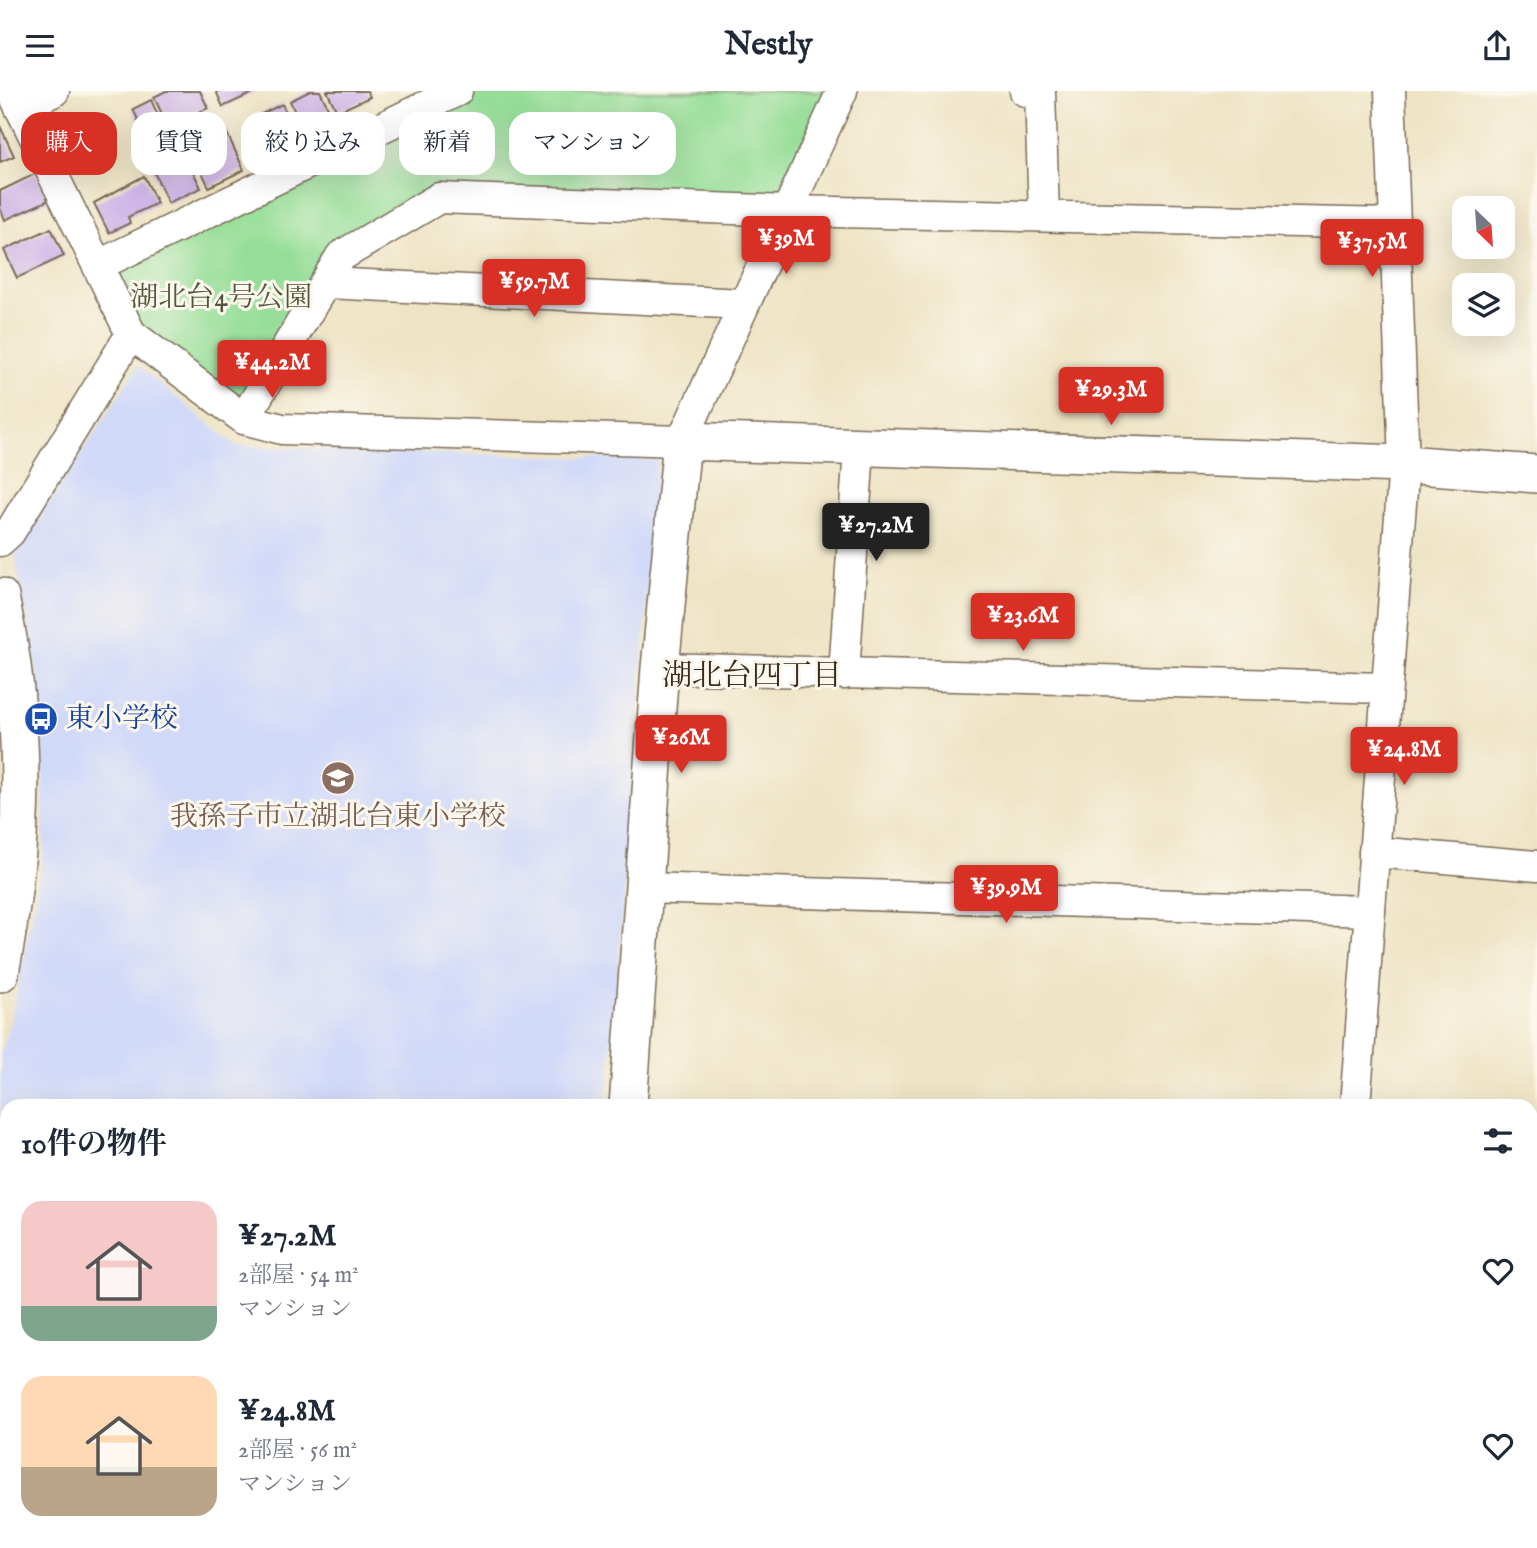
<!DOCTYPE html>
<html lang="ja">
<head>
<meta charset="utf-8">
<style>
	:root { --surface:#fff; --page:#f2f2f3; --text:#1f2937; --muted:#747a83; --accent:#d93025 }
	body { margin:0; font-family:"IM FELL English","Noto Serif JP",serif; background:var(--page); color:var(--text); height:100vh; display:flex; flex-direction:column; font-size:26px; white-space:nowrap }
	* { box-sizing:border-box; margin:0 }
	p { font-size:23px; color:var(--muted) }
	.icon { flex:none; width:38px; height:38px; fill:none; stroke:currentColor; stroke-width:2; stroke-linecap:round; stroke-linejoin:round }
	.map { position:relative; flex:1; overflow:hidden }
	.sheet { position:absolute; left:0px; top:1008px; width:1538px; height:450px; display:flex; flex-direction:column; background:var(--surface); border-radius:21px 21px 0 0; box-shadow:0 7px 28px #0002 }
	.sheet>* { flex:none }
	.banner { position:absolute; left:21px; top:21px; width:700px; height:63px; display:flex; gap:14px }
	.needle { width:46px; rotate:155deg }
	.fabs { position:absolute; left:1452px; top:105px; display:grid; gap:14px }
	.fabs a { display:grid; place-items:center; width:63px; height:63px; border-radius:14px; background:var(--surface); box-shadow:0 7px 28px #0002; font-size:35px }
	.price { position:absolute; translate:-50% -60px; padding:0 16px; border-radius:7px; background:var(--accent); color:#fff; font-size:23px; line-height:46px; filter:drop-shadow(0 2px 4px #0008) }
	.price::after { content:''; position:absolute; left:50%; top:42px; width:21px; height:16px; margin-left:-10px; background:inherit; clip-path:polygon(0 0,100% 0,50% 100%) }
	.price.active { background:#222; color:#fff }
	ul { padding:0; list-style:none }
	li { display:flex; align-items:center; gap:21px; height:175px; padding:0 21px }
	li span { display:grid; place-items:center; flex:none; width:196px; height:140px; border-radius:21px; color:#555 }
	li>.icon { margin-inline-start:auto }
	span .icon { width:84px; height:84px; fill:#fffc; stroke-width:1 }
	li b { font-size:30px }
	h2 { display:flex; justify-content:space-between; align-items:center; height:84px; padding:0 21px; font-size:30px }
	.chip { padding:0 24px; border-radius:21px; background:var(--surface); box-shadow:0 7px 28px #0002; font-size:24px; line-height:63px }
	.chip.active { background:var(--accent); color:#fff }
	header { display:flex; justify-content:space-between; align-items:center; height:91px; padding:0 21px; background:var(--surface); font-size:32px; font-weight:800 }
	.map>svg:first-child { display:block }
	.built { fill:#d1d9f9 }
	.green { fill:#96de98; stroke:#68845b; stroke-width:2 }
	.building { fill:#ceb3e7 }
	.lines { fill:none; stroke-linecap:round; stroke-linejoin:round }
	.minor-casing { stroke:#7a6b58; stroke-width:33 }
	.tertiary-casing { stroke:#7a6b58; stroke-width:40 }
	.minor { stroke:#fff; stroke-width:30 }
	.tertiary { stroke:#fff; stroke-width:37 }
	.labels { text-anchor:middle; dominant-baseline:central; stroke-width:6; stroke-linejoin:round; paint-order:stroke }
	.park-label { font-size:28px; fill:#52573c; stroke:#fbf7ec }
	.transit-label { font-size:28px; fill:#164399; stroke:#fbf7ec; text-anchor:start }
	.education-label { font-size:28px; fill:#785e54; stroke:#fbf7ec }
	.neighbourhood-label { font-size:30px; fill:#3b2a1e; stroke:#fbf7ec }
</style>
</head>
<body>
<header><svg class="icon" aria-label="menu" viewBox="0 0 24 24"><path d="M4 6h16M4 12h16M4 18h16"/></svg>Nestly<svg class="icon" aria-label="share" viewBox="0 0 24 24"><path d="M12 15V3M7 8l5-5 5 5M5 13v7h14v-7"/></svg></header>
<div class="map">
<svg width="1537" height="1457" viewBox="0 0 1537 1457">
	<rect width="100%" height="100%" fill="#fbf7ec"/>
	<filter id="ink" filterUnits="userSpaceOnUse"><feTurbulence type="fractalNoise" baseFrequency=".0143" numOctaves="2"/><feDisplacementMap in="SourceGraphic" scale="14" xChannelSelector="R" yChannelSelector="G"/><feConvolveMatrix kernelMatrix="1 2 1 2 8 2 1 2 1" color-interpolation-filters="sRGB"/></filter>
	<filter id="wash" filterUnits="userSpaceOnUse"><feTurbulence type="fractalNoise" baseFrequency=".00686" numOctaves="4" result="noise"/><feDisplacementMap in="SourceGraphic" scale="28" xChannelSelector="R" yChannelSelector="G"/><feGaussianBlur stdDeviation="1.57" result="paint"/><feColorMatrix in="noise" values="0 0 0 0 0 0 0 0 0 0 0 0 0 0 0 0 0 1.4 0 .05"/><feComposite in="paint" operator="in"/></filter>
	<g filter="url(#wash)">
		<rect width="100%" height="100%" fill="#eee4c5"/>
		<path class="built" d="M138,275l99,80 421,14 -51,646h-600v191h-7v-241l11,-36 33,-167 -2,-150 -27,-147z"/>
		<path class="green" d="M457,0h385l-53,120 -350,-13 -98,58 -97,163 -113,-85 -32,-69z"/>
		<g id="blocks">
			<g class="building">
				<path d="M166,0h34l8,17 -40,19 -14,-30z"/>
				<path d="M216,0h41l-34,16z"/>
				<path d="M310,0h10l11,23 -13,5 6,12 -17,8 -17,-38z"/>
				<path d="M327,0h40l3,6 -33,15z"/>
				<path d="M151,9l12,26 -18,9 -12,-26z"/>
				<path d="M282,13l15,31 -30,14 -14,-31z"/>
				<path d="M100,27l14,29 -28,13 -13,-29z"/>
				<path d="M0,35l14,30 -14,6z"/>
				<path d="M226,40l18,39 -35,17 -19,-40z"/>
				<path d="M185,64l16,33 -33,15 -15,-33z"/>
				<path d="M37,82l12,27 -44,20 -5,-12v-17z"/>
				<path d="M144,85l13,27 -29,14 2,6 -21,10 -15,-30z"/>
				<path d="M51,137l13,28 -47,22 -13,-28z"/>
			</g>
		</g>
	</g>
	<g filter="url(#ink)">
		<use href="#blocks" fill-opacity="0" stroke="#7a6b58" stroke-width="2"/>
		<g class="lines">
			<g class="minor-casing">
				<g id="minor">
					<path d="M12,0l119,243 113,85 38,10 400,12 160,-350"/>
					<path d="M1025,0l15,1 4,124"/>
					<path d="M20,17l34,-17"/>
					<path d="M99,174l358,-174"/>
					<path d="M327,192l417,21"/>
					<path d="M244,328l97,-163 98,-58 350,13 607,13"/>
					<path d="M0,450l10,-9 121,-198"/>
					<path d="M660,577l725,20"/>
					<path d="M844,583l15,-226"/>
					<path d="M1374,761l163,14"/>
					<path d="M643,797l727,23"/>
					<path d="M1355,1015l49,-642 -14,-373"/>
					<path d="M0,1292l7,25"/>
					<path d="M45,1451l2,6"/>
					<path d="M193,1451l2,6"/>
					<path d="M314,1451l1,6"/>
					<path d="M435,1451l2,6"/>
					<path d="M1033,1457v-6"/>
					<path d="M1165,1457l157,-4"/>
				</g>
			</g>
			<g class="tertiary-casing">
				<g id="tertiary">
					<path d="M0,506c28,130 25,246 0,376"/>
					<path d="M628,1015l32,-438 22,-227 722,23 133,10"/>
					<path d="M0,1228l7,1"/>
					<path d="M1531,1276h6"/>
					<path d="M653,1451l1,6"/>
				</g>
			</g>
			<use href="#minor" class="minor"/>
			<use href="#tertiary" class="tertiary"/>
		</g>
	</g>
	<defs>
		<g id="bus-disc" transform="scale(1.75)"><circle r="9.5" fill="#1a4fb4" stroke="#fbf7ec"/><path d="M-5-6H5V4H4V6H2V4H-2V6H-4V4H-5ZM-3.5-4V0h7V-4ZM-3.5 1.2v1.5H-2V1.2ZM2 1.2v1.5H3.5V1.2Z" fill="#fff"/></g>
		<g id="school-disc" transform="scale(1.75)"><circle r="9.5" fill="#8d6e63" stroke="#fbf7ec"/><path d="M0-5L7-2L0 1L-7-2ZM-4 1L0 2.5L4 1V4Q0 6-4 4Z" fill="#fff"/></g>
	</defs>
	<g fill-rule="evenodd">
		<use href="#bus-disc" x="41" y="628"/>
		<use href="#school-disc" x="338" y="687"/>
	</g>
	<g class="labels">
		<g class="park-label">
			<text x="221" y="207">湖北台4号公園</text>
		</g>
		<g class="transit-label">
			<text x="66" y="628">東小学校</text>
		</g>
		<g class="education-label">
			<text x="338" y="726">我孫子市立湖北台東小学校</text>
		</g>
		<g class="neighbourhood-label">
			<text x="752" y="586">湖北台四丁目</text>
		</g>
	</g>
</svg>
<div class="fabs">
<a><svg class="needle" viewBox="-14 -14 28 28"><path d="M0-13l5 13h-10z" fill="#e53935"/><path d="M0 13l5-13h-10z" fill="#747a83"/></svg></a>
<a><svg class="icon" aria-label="layers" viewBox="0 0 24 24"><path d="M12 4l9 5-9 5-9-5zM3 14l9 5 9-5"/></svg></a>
</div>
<b class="price" style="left:786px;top:185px">¥39M</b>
<b class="price" style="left:1372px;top:188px">¥37.5M</b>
<b class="price" style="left:534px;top:228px">¥59.7M</b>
<b class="price" style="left:272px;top:309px">¥44.2M</b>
<b class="price" style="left:1111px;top:336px">¥29.3M</b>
<b class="price active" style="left:876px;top:472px">¥27.2M</b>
<b class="price" style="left:1023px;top:562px">¥23.6M</b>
<b class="price" style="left:681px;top:684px">¥26M</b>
<b class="price" style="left:1404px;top:696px">¥24.8M</b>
<b class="price" style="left:1006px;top:834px">¥39.9M</b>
<div class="banner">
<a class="chip active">購入</a>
<a class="chip">賃貸</a>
<a class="chip">絞り込み</a>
<a class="chip">新着</a>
<a class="chip">マンション</a>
</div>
<section class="sheet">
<h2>10件の物件<svg class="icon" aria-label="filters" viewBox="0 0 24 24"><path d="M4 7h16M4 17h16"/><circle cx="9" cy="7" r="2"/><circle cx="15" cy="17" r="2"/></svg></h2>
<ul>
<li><span style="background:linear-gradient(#f6c9c9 75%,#7fa58c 0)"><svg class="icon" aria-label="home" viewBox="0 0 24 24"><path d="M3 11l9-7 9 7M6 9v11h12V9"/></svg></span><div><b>¥27.2M</b><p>2部屋 · 54 m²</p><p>マンション</p></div><svg class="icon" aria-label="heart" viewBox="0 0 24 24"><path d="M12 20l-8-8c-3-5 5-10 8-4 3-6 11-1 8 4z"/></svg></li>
<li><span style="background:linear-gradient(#ffd9b3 65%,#b9a48a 0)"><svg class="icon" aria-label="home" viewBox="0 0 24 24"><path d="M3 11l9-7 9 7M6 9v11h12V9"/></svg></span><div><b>¥24.8M</b><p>2部屋 · 56 m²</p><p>マンション</p></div><svg class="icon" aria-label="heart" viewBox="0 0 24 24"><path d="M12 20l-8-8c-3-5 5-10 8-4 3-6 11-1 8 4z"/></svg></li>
</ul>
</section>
</div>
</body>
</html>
